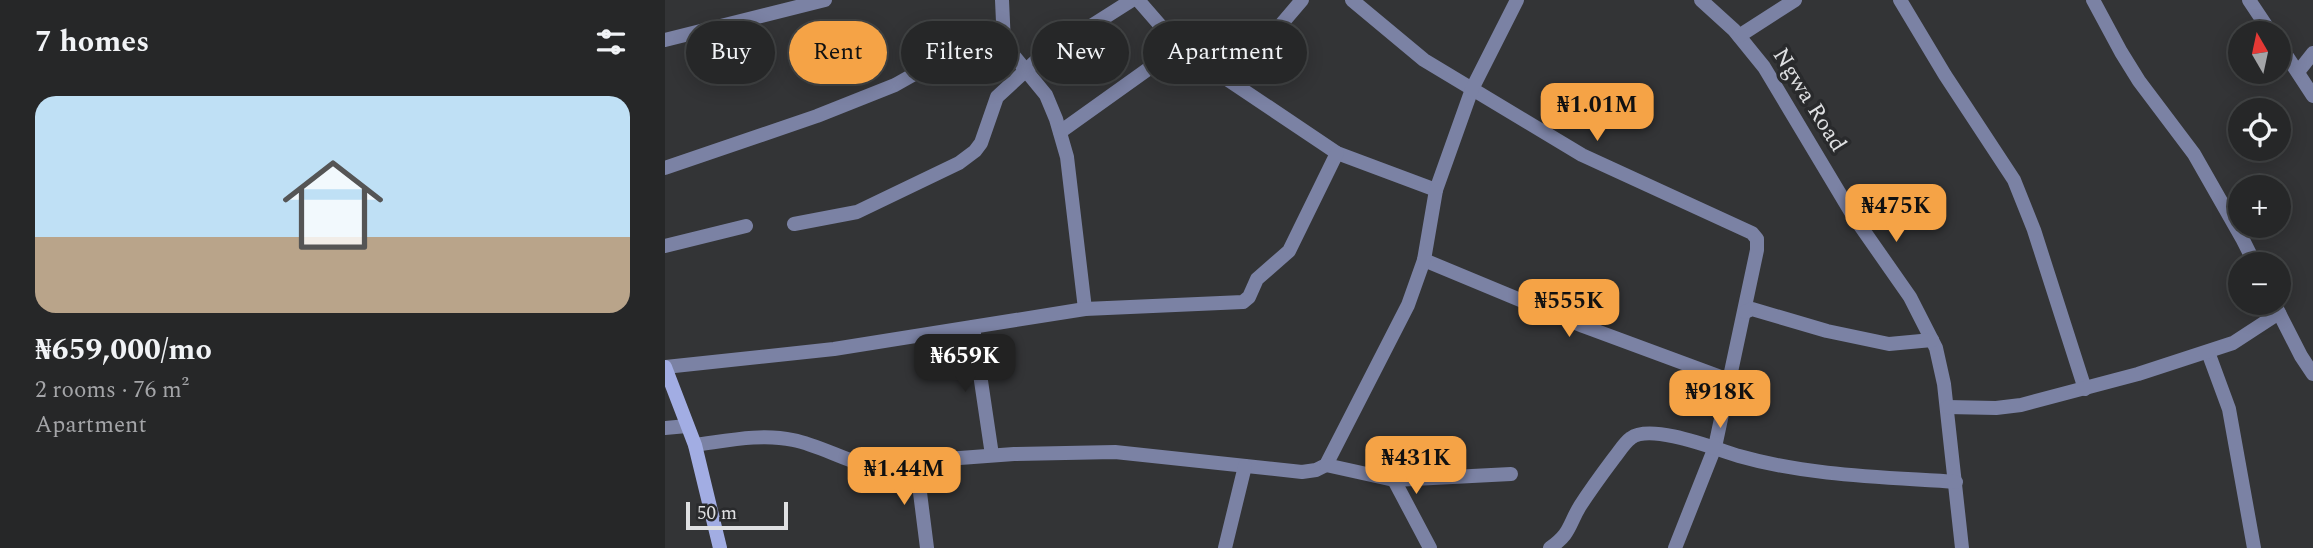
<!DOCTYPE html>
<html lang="en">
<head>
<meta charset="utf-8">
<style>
	:root { --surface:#262728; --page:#2e2f30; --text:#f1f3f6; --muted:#a4a5a8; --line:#424445; --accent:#f5a346 }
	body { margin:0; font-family:Spectral,serif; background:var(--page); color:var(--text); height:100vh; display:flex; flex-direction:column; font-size:26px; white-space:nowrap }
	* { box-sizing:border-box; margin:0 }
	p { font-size:23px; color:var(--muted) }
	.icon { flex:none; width:38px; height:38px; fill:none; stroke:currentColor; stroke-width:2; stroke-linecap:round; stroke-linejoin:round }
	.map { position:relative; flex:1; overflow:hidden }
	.details { display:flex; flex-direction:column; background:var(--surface); width:665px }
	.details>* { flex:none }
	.banner { position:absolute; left:21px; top:21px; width:665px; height:63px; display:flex; gap:14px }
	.needle { width:46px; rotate:351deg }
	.controls { position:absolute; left:1563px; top:21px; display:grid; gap:14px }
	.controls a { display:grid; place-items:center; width:63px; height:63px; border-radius:50%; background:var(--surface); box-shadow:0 4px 18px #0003,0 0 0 2px var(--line); font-size:35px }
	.scale { position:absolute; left:21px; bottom:18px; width:102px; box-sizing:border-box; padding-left:7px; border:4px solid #dfe0e2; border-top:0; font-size:19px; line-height:24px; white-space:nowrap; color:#dfe0e2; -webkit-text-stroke:5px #292a2c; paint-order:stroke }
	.price { position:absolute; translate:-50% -60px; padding:0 16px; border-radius:14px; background:var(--accent); color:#111; font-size:23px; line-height:46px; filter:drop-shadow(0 2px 4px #0008) }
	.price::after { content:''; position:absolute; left:50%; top:42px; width:21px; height:16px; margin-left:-10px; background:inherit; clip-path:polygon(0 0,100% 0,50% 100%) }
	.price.current { background:#222; color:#fff }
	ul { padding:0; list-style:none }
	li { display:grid; align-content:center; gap:14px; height:371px; padding:0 35px }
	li+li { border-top:2px solid var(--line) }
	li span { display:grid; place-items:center; height:217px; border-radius:21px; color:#555 }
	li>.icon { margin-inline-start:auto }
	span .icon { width:126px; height:126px; fill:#fffc; stroke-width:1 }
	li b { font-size:30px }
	h2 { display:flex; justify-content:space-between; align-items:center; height:84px; padding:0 35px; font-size:30px }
	.tag { padding:0 24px; border-radius:32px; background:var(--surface); box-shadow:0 4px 18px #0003,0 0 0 2px var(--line); font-size:24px; line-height:63px }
	.tag.current { background:var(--accent); color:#111 }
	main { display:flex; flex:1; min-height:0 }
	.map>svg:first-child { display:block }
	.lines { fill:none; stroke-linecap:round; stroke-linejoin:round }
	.street { stroke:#7b82a4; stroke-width:14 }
	.secondary { stroke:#a2ade3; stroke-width:14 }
	.labels { text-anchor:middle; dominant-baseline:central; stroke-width:7; stroke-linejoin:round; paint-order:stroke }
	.street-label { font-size:23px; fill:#dfe0e2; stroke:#292a2c }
</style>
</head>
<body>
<main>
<section class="details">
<h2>7 homes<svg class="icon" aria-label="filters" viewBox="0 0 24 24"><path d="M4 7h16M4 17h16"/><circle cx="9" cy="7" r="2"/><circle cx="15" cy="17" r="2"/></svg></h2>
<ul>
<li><span style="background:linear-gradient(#bfe0f5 65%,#b9a48a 0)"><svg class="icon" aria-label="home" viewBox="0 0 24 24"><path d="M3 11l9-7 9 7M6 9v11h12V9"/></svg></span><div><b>₦659,000/mo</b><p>2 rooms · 76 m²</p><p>Apartment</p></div></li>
</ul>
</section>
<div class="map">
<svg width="1648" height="548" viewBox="0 0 1648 548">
	<rect width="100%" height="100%" fill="#333436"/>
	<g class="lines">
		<g class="street">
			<path d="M337,0l2,44 42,51 10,24 11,38 18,152"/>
			<path d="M473,0l41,47 158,106 99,37"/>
			<path d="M687,0l72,60 158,95 170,78 5,6v11l-42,197 -40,101"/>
			<path d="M1036,0l33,30 30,37 88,147 58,83 26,51 8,36 18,164"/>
			<path d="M1235,0l45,75 69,105 20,50 51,159"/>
			<path d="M1428,0l28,52 18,29 55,73 49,86 12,24"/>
			<path d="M1584,0l22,33"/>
			<path d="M1074,36l56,-36"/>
			<path d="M0,40l160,-40"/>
			<path d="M1614,44l34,52"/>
			<path d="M1633,72l15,-19"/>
			<path d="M565,79l49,-52 23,-27"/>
			<path d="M395,132l119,-85"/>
			<path d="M0,168l152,-52 78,-31 23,-13 86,-28"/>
			<path d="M129,224l63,-12 102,-49 16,-12 6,-8 16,-46 39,-36 96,-61"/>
			<path d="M0,246l81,-20"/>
			<path d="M759,260l159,66 146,54"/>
			<path d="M1609,303l27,53 12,18"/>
			<path d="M1080,312l7,-3 75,22 62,13 43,-4"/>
			<path d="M308,327l19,128"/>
			<path d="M1543,352l21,57 25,139"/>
			<path d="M0,367l169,-18 251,-40 158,-7 6,-5 8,-18 32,-28 48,-98"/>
			<path d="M1282,407l49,1 25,-3 117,-31 95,-31 46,-30"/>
			<path d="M0,428l22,-2"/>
			<path d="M30,445c31,-4 66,-12 98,-5 25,5 47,18 72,25l149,-11 101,-2 187,20 14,-2 10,-5 82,-160 16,-45 12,-70 36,-101 45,-89"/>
			<path d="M251,461l11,87"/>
			<path d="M661,465l68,15 117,-6"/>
			<path d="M729,480l36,68"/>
			<path d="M560,548l20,-82"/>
			<path d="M885,548c21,-15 18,-22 30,-42 11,-17 22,-32 34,-48 5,-6 10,-15 17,-20 20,-15 85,11 108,18 70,20 145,21 217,26"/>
		</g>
		<path class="secondary" d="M0,367l30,78 25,103"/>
	</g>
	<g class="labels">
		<g class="street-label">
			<text transform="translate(1144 100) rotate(58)">Ngwa Road</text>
		</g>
	</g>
</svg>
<div class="controls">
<a><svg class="needle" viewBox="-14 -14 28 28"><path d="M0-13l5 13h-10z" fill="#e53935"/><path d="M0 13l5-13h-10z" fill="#a4a5a8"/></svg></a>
<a><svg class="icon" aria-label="locate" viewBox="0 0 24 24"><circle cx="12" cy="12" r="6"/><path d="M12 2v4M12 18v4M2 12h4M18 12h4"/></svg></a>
<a>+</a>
<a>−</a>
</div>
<div class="scale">50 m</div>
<b class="price" style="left:932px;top:143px">₦1.01M</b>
<b class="price" style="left:1231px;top:244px">₦475K</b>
<b class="price" style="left:904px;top:339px">₦555K</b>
<b class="price current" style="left:300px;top:394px">₦659K</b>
<b class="price" style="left:1055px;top:430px">₦918K</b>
<b class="price" style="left:751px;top:496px">₦431K</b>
<b class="price" style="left:239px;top:507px">₦1.44M</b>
<div class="banner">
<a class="tag">Buy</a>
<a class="tag current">Rent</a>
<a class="tag">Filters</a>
<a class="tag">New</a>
<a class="tag">Apartment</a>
</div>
</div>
</main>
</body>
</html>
